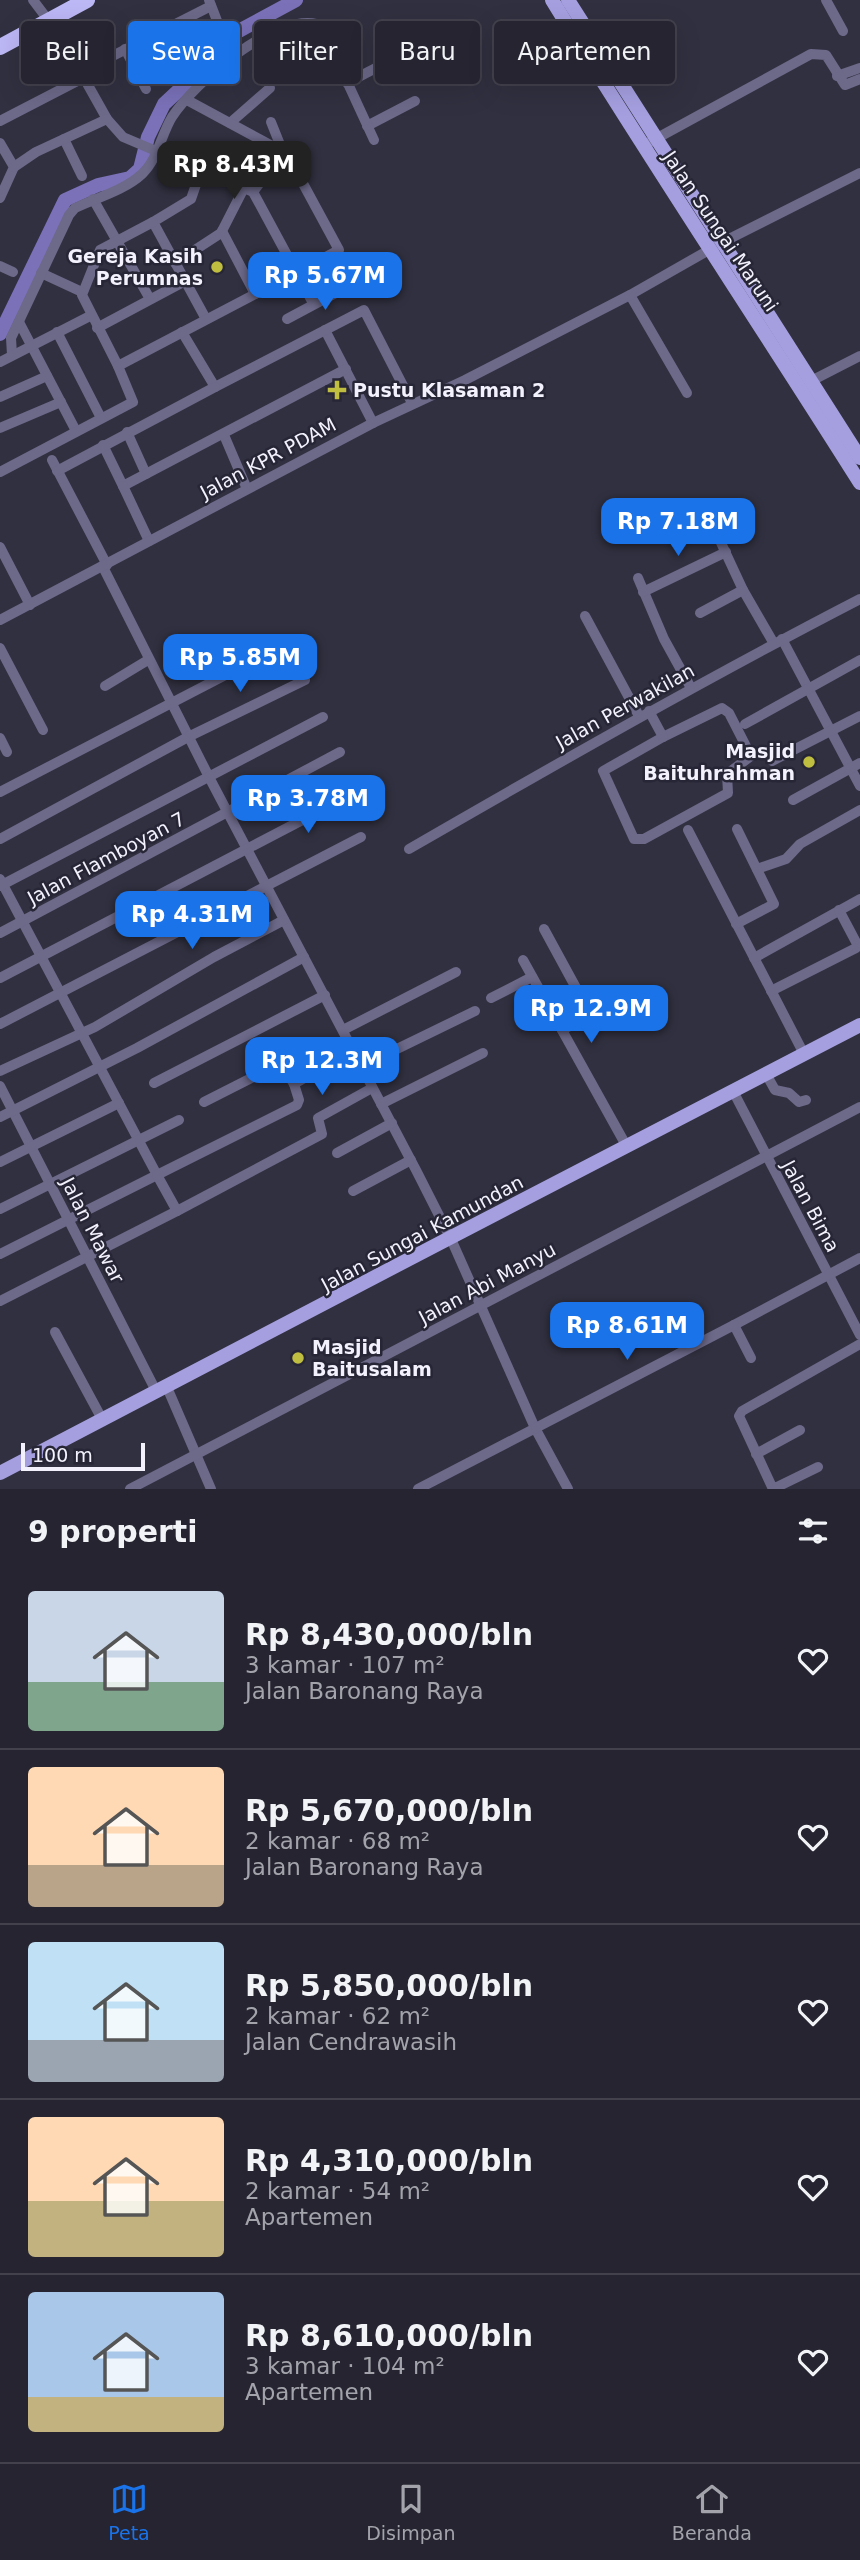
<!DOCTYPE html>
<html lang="id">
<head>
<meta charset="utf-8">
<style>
	:root { --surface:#252430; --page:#31303c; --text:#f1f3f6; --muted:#a3a4ab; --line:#42414c; --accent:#1a73e8 }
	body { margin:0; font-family:"DejaVu Sans",sans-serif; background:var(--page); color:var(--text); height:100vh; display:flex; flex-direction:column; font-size:26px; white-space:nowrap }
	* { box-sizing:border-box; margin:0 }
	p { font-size:23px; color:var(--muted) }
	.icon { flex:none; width:38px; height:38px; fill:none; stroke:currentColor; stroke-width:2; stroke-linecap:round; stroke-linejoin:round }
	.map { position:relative; height:1489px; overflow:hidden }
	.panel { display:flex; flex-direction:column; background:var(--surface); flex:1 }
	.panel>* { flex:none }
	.hud { position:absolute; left:21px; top:21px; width:819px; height:63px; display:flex; gap:14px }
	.scale { position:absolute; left:21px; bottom:18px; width:124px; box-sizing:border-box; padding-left:7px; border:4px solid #f2f1fc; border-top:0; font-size:19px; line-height:24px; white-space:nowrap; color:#f2f1fc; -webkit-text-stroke:5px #272636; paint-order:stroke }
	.price { position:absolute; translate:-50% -60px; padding:0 16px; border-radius:14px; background:var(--accent); color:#fff; font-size:23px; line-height:46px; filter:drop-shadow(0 2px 4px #0008) }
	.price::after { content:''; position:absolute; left:50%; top:42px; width:21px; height:16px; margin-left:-10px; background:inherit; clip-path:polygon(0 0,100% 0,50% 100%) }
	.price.on { background:#222; color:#fff }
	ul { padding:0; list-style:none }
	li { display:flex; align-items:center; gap:21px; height:175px; padding:0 28px }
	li+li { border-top:2px solid var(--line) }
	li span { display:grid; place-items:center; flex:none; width:196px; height:140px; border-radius:7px; color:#555 }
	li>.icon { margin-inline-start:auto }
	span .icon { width:84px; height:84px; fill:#fffc; stroke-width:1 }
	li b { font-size:30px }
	h2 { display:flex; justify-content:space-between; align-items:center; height:84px; padding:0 28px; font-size:30px }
	.chip { padding:0 24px; border-radius:7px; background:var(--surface); box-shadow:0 7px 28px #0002,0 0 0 2px var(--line); font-size:24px; line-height:63px }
	.chip.on { background:var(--accent); color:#fff }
	.tab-bar { display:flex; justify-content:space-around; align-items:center; height:98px; border-top:2px solid var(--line); background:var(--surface); font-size:19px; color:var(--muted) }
	.tab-bar a { display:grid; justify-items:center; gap:4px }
	.tab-bar .on { color:var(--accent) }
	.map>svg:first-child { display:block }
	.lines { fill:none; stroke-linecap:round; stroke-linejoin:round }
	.river { stroke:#7a71b9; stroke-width:14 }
	.minor { stroke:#6c6989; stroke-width:10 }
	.major { stroke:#a59fe0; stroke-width:14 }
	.highway { stroke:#bcb7f5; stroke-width:16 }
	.poi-dot { fill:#c0be41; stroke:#272636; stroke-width:2.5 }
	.labels { text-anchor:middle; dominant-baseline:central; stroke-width:5; stroke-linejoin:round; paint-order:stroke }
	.street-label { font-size:19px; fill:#f2f1fc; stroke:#272636 }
	.poi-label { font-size:19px; font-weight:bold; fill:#f2f1fc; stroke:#272636; text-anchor:end }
</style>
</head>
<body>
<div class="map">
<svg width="860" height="1489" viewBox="0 0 860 1489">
	<rect width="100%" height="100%" fill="#313040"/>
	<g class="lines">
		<path class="river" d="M0,334l65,-134 33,-15 32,-7 10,-9 8,-32 16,-33 43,-40 28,-31 61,-33"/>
		<g class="minor">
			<path d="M33,0l28,37 46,82 16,18 130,55 60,111"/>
			<path d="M209,0l12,31"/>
			<path d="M826,0l17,31"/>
			<path d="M168,25l20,36"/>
			<path d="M125,49l21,40"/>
			<path d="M81,72l130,-66"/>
			<path d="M837,76l23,-8"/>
			<path d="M347,83l48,-25"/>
			<path d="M0,121l85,-44"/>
			<path d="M271,122l12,30"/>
			<path d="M230,123l40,-35"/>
			<path d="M367,126l48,-25"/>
			<path d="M64,139l18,37"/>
			<path d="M650,142l161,-88 15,1 19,30 15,-6"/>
			<path d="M0,143l14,24 -14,31"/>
			<path d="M14,167l22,-15 71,-33"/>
			<path d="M201,170l-10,29 -38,23 53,97"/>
			<path d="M253,192l30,-40"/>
			<path d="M93,199l57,100"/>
			<path d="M222,231l33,63"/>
			<path d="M175,263l46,-30 23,-45"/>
			<path d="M0,266l13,6"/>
			<path d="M41,273l41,19"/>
			<path d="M630,295l57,98"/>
			<path d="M287,319l56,-30"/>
			<path d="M19,322l57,109"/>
			<path d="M97,328l88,-47"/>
			<path d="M325,330l48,93"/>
			<path d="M57,332l44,86"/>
			<path d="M182,332l33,55 149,-77 48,93"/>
			<path d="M12,355l-1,-17 58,-123 6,-7c21,-10 50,-18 67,-34 16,-15 19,-39 30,-57 22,-34 102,-103 145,-93l9,12 48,104"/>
			<path d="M0,362l90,-46"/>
			<path d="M118,366l-36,-71 18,-45 53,-28"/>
			<path d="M811,381l49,-25"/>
			<path d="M0,397l47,-21"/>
			<path d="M0,428l61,-26"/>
			<path d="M127,432l19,42"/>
			<path d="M224,435l23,54"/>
			<path d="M103,445l20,41 223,-117"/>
			<path d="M52,460l55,105"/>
			<path d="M57,471l158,-84"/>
			<path d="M0,472l133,-70 -15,-36 221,-116 -52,-96 -100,-54"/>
			<path d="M123,486l26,55"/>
			<path d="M709,517l34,73 30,52"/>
			<path d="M0,547l30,58"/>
			<path d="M103,567l106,210 207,393 35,69 84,189 33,61"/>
			<path d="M638,578l26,61 27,49"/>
			<path d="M643,592l83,-40"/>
			<path d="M700,613l43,-23"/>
			<path d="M585,616l54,100"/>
			<path d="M0,620l373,-197 92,-43 165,-85 93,-53 137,-69"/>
			<path d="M782,639l78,147"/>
			<path d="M0,648l43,82"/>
			<path d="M105,686l43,-26"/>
			<path d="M722,708l7,5 22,43 -24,18 1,19 -84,46h-10l-31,-68 60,-34z"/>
			<path d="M649,711l14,26"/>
			<path d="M745,724l115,-64"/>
			<path d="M0,738l7,14"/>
			<path d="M772,761l88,-45"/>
			<path d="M0,792l287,-149"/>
			<path d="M793,800l67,-37"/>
			<path d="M688,830l116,224"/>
			<path d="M0,839l188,-102 117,-57"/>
			<path d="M409,849c149,-86 298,-171 451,-250"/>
			<path d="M757,869l29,-10 14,-15 60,-34"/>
			<path d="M0,879l157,296 -157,79"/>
			<path d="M0,886l323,-169"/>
			<path d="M736,924l38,-20 -37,-75"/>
			<path d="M544,929l43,79 -2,10 -23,12"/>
			<path d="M0,933l340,-181"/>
			<path d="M754,958l106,-59"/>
			<path d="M523,960l104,187"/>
			<path d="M0,978l354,-185"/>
			<path d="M771,991l85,-43 1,-4 -18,-34"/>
			<path d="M491,998l41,-21"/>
			<path d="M0,1024l361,-187"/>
			<path d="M343,1030l113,-58"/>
			<path d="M362,1066l113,-55"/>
			<path d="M0,1071l95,-44 119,-70 70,-37"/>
			<path d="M766,1074l9,16 14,3 10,9 7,-2"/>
			<path d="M154,1083l171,-88"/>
			<path d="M0,1086l155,303"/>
			<path d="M733,1091l127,244"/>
			<path d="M204,1102l77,-39 13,21 60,-34"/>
			<path d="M381,1104l102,-51"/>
			<path d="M0,1117l137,-69 167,-91"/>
			<path d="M337,1153l55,-30"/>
			<path d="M0,1162l119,-59"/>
			<path d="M353,1191l58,-31"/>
			<path d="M0,1209l179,-89"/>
			<path d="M177,1211l145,-77 -4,-16 54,-30"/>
			<path d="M0,1301l177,-90 -20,-36 140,-70 2,-5 -5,-16"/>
			<path d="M55,1332l47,87"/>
			<path d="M751,1358l-17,-33 126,-67"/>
			<path d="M166,1385l45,104"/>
			<path d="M756,1454l44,-24"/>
			<path d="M818,1467l-45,22 -34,-73 3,-5 118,-67"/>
			<path d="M130,1489l730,-382"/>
			<path d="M418,1489l316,-164"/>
		</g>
		<g class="major">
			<path d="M552,0c100,163 206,321 308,483"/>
			<path d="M568,0l292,458"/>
			<path d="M0,1473c286,-151 573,-299 860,-448"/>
		</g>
		<path class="highway" d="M0,47l87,-47"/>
	</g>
	<g class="poi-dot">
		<circle cx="217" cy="267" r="7"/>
		<path d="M333.5 379.5h7v7h7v7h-7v7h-7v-7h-7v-7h7z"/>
		<circle cx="809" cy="762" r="7"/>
		<circle cx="298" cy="1358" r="7"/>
	</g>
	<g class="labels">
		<g class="street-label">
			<text transform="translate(721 231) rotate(56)">Jalan Sungai Maruni</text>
			<text transform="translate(268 458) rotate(-28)">Jalan KPR PDAM</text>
			<text transform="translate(625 706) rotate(-29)">Jalan Perwakilan</text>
			<text transform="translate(106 858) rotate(-28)">Jalan Flamboyan 7</text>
			<text transform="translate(811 1206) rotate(62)">Jalan Bima</text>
			<text transform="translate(93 1230) rotate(63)">Jalan Mawar</text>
			<text transform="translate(422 1233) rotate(-28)">Jalan Sungai Kamundan</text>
			<text transform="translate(487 1283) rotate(-28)">Jalan Abi Manyu</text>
		</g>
		<g class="poi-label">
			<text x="203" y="256">Gereja Kasih<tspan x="203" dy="22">Perumnas</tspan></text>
			<text x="353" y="390" text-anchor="start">Pustu Klasaman 2</text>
			<text x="795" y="751">Masjid<tspan x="795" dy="22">Baituhrahman</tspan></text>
			<text x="312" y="1347" text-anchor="start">Masjid<tspan x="312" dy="22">Baitusalam</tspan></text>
		</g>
	</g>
</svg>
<div class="scale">100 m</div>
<b class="price on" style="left:234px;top:201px">Rp 8.43M</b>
<b class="price" style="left:325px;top:312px">Rp 5.67M</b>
<b class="price" style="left:678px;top:558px">Rp 7.18M</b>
<b class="price" style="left:240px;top:694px">Rp 5.85M</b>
<b class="price" style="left:308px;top:835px">Rp 3.78M</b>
<b class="price" style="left:192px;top:951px">Rp 4.31M</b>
<b class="price" style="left:591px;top:1045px">Rp 12.9M</b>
<b class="price" style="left:322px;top:1097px">Rp 12.3M</b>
<b class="price" style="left:627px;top:1362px">Rp 8.61M</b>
<div class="hud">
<a class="chip">Beli</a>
<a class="chip on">Sewa</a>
<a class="chip">Filter</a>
<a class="chip">Baru</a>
<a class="chip">Apartemen</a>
</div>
</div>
<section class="panel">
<h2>9 properti<svg class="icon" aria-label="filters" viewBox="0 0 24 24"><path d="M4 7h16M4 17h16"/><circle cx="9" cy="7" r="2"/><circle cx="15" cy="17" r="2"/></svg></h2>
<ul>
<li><span style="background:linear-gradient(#c9d6e8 65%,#7fa58c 0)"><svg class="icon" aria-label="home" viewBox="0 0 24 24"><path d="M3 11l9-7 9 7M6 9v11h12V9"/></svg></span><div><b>Rp 8,430,000/bln</b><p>3 kamar · 107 m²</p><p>Jalan Baronang Raya</p></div><svg class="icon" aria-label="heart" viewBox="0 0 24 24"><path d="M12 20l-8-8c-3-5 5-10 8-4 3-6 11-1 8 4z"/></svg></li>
<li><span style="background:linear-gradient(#ffd9b3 70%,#b9a48a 0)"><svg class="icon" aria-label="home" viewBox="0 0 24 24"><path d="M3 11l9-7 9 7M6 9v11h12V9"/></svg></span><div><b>Rp 5,670,000/bln</b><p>2 kamar · 68 m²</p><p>Jalan Baronang Raya</p></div><svg class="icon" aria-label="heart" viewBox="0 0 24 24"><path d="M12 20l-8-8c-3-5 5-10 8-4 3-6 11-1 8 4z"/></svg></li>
<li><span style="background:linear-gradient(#bfe0f5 70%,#9aa5b1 0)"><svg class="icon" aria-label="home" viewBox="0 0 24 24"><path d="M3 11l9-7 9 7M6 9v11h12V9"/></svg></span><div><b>Rp 5,850,000/bln</b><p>2 kamar · 62 m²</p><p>Jalan Cendrawasih</p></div><svg class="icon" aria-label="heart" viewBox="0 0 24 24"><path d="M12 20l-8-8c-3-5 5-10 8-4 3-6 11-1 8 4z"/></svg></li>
<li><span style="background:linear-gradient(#ffd9b3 60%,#c2b280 0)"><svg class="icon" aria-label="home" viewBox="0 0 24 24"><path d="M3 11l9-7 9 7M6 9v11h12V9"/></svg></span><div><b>Rp 4,310,000/bln</b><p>2 kamar · 54 m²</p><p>Apartemen</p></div><svg class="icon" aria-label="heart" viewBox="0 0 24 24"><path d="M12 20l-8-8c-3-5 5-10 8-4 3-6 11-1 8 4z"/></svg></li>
<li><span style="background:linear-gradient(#a9c7e8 75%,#c2b280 0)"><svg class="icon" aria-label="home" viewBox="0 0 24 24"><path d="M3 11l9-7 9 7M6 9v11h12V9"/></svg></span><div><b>Rp 8,610,000/bln</b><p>3 kamar · 104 m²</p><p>Apartemen</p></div><svg class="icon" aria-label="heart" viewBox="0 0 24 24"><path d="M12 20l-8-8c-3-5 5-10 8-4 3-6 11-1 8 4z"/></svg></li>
</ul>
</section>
<nav class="tab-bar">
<a class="on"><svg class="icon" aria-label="map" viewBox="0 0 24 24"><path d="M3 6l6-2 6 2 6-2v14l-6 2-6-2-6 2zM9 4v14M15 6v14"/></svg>Peta</a>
<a><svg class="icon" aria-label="saved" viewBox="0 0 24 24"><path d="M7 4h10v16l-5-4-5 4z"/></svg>Disimpan</a>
<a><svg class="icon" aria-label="home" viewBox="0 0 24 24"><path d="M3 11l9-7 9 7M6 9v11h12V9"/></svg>Beranda</a>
</nav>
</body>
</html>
